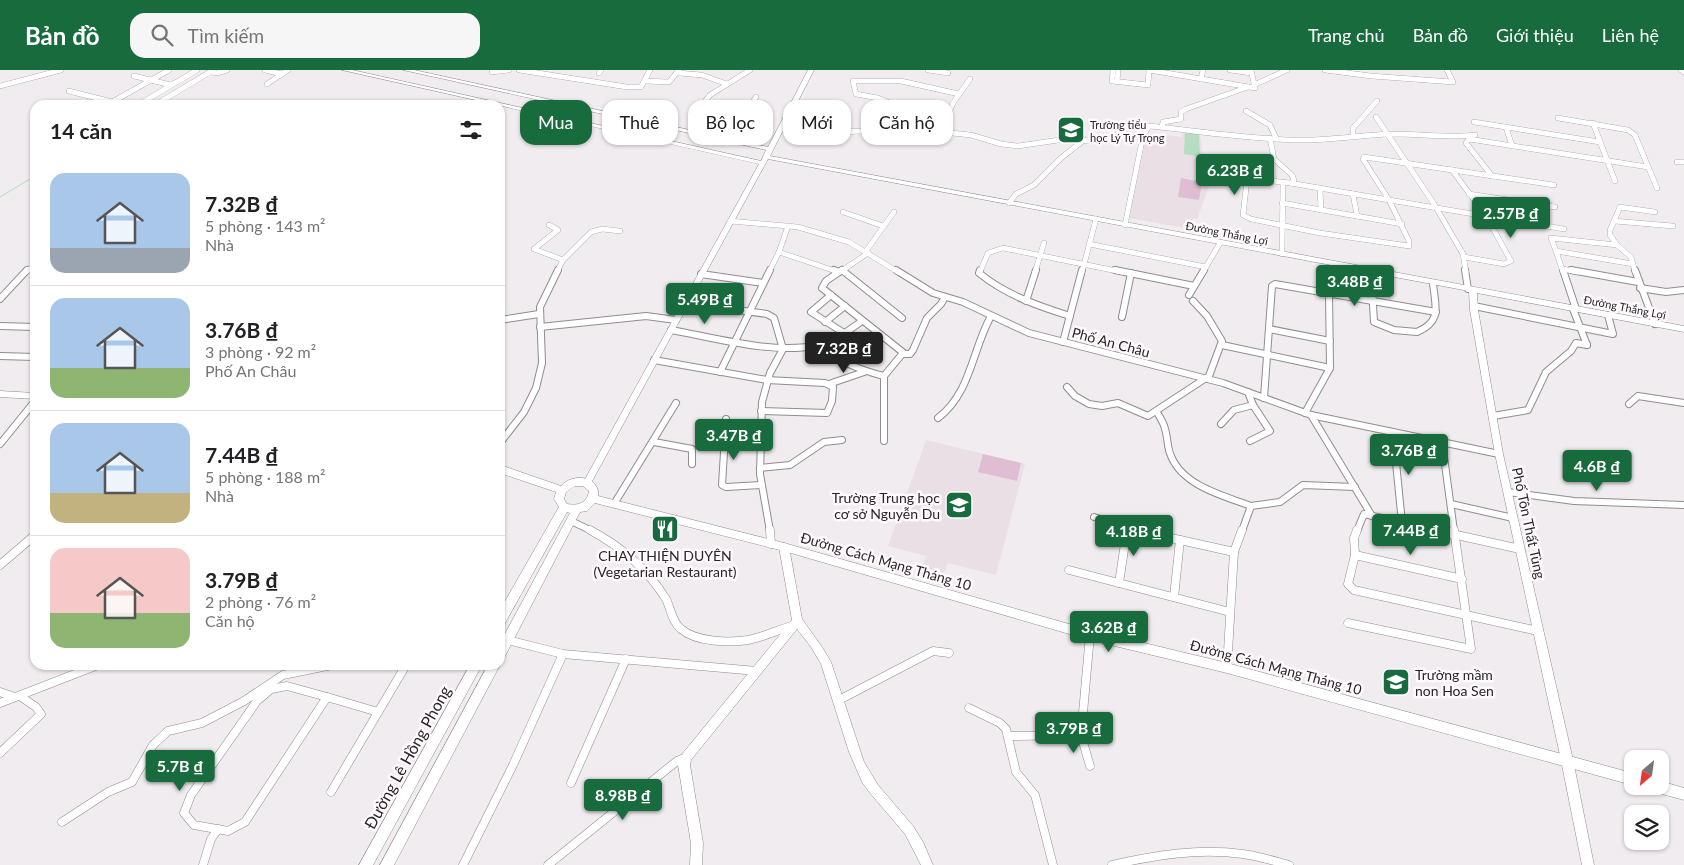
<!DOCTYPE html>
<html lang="vi">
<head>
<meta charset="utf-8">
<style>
	:root { --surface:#fff; --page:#f6f6f6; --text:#202124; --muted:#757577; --line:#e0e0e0; --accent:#186b3d }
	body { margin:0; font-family:Lato,sans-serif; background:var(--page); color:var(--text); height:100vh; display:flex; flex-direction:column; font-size:19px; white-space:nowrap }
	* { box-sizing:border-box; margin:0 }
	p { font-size:16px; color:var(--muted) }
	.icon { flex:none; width:28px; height:28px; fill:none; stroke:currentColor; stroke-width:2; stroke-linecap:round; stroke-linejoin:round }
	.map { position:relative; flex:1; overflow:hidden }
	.side { position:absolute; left:30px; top:30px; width:475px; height:570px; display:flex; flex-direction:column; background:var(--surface); border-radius:15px; box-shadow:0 1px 4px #0004 }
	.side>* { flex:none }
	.banner { position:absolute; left:520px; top:30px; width:475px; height:45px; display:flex; gap:10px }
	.needle { width:32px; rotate:209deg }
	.controls { position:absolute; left:1624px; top:680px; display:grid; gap:10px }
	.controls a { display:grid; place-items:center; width:45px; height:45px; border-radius:10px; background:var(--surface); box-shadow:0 1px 4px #0004; font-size:25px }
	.price { position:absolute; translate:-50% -42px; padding:0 11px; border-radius:5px; background:var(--accent); color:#fff; font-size:16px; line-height:32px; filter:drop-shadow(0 1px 2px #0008) }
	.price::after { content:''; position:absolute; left:50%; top:30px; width:15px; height:11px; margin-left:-8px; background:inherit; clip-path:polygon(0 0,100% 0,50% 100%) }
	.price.selected { background:#222; color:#fff }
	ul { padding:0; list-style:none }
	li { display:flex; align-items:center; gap:15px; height:125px; padding:0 20px }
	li+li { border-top:1px solid var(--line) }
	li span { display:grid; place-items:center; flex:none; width:140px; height:100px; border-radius:15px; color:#555 }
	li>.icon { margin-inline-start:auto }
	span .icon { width:60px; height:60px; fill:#fffc; stroke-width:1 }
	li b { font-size:21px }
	h2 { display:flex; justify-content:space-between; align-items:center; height:60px; padding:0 20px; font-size:21px }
	.pill { padding:0 18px; border-radius:15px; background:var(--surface); box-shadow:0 1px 4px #0004; font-size:18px; line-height:45px }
	.pill.selected { background:var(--accent); color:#fff }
	header { display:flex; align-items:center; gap:30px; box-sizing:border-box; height:70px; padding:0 25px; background:var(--accent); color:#fff }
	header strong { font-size:24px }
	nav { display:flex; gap:28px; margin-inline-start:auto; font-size:18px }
	.search { width:350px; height:45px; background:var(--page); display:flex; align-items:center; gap:12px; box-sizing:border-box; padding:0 18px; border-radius:15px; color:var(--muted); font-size:19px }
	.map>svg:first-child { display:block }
	.built { fill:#ebdfe6 }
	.green { fill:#dfbed4 }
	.water { fill:#b6dcc1 }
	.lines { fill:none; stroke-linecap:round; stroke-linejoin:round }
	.stream { stroke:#b6dcc1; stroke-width:1 }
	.minor-far2-casing { stroke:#918c8f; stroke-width:5.5 }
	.minor-far1-casing { stroke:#918c8f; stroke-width:8 }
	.minor-casing { stroke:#918c8f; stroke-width:9 }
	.tertiary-casing { stroke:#918c8f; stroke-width:1 }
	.secondary-casing { stroke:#918c8f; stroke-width:1 }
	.minor-far2 { stroke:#fff; stroke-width:5 }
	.minor-far1 { stroke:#fff; stroke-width:6 }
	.minor { stroke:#fff; stroke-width:8 }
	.tertiary { fill:#fff; fill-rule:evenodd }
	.secondary { fill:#fff; fill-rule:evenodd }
	.labels { text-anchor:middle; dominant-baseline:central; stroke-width:5; stroke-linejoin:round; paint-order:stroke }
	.far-poi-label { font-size:11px; fill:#272526; stroke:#fef9fd; text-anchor:start }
	.far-street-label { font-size:11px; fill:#272526; stroke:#fef9fd }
	.street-label { font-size:14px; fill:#272526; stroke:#fef9fd }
	.poi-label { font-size:14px; fill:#272526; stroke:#fef9fd; text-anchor:end }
	.near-street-label { font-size:16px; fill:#272526; stroke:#fef9fd }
</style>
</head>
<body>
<header>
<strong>Bản đồ</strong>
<div class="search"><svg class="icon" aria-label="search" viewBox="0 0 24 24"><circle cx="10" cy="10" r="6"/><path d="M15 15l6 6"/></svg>Tìm kiếm</div>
<nav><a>Trang chủ</a><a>Bản đồ</a><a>Giới thiệu</a><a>Liên hệ</a></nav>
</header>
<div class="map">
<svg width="1684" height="795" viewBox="0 0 1684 795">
	<rect width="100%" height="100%" fill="#f1ecef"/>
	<g class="built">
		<path d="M1184,61l16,3 3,25h5l5,17 -16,43 -4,-1 -2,11 -62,-11 18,-85 35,4z"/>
		<path d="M926,370l99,24 -29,111 -48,-12 -6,15 -21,-6 5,-16 -38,-10z"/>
	</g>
	<g class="green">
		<path d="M1181,108l21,4 -3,18 -21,-3z"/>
		<path d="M983,384l38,9 -4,18 -39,-9z"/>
	</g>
	<path class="water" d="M1185,61l14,3 1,23 -16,-3z"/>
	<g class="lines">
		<path class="stream" d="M0,127l35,-21"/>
		<g class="minor-far2-casing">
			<g id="minor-far2">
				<path d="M265,0l17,4"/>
				<path d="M519,0l108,17h14l9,-17"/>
				<path d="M928,0l20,3"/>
				<path d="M1113,0l-1,11 36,4 1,-15"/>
				<path d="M1149,0l106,18 -4,-18"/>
				<path d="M1230,0l21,3"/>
				<path d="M1325,0l46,6 82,6 -6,-12"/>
				<path d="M1681,0l3,2"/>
				<path d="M492,2l17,-2"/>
				<path d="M599,3l2,-3"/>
				<path d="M678,3l24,2 25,9"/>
				<path d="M134,6l37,9"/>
				<path d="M1201,9l2,-9"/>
				<path d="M645,11l24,1 10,-12"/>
				<path d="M1117,12l1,-12"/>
				<path d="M267,14l21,-14"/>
				<path d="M1254,15l33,-15"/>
				<path d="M0,16l61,-16"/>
				<path d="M69,21l55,14"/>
				<path d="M112,32l57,-32"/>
				<path d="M138,35l59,-35"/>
				<path d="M155,35l55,-33 7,1 10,-3"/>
				<path d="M1246,41l24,14 6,13"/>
				<path d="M697,42l13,-17 40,-25"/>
				<path d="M1376,47l58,87 29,50 3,18"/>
				<path d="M1558,48l70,12 7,5 22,53"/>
				<path d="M1474,52l126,20"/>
				<path d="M1593,53l22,58"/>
				<path d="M1162,56l1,-4 18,-3v-7l5,-3 62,-22"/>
				<path d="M1506,57l6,19"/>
				<path d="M889,62l10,-10 -14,-6 12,-10 -19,-8 -22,-4 -3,-13h48l58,13"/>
				<path d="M938,62l6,-8 9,-21 17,-24"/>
				<path d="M813,64l47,-3 52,3 29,-2 30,3 30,9 17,2 41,-6 53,1 6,-8 25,3"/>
				<path d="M1353,66v-8l24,-27"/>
				<path d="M1270,68l4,21 18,16 2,5 -3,3"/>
				<path d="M729,70l27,-43"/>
				<path d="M1677,92h7"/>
				<path d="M1452,100l34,46 25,45 -7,3 -40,-7"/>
				<path d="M1492,106l-26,-33 3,-4 179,28"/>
				<path d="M1255,109l35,4 99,17 20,41v5l-89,-13 -69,-14 -8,-4 4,-35z"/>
				<path d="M1320,118l1,22"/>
				<path d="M1353,124l4,22"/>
				<path d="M1469,124l86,13"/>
				<path d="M1389,130l175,29"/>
				<path d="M1389,130l-26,-41 1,-2 190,28"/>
				<path d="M1009,133l7,-9 18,-9 27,-27 23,-18"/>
				<path d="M1282,133l120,21"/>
				<path d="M843,142l40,14"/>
				<path d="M730,151l68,6 51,15 49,30"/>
				<path d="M1614,151l59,5"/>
				<path d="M549,155l9,5 -24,19 29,11"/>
				<path d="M1125,155l18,-89 6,-10c49,5 99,13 148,14 32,1 63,-5 94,-6 29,0 56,4 84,1"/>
				<path d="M1089,174l117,23"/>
				<path d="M1617,175l-66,-7 5,13 77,13"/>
				<path d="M866,181l28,-39"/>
				<path d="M1556,181l7,21"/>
				<path d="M779,182l59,20"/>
				<path d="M1282,184l1,-72"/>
				<path d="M1563,199l15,3"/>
				<path d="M842,200l2,2"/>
				<path d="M26,202l9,-7"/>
				<path d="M557,202l6,-12 28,-28 11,-3 18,2"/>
				<path d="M769,202l10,-20 9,-26"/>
				<path d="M840,202l28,-19"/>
				<path d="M980,202l8,-19 15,-5 119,24"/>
				<path d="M1035,202l9,-29"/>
				<path d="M1082,202l14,-53"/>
				<path d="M1203,202l17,-29"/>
				<path d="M1635,202l-4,-15 -14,-12 -7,-10v-5l10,-23 35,5"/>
			</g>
		</g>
		<g class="minor-far1-casing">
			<g id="minor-far1">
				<path d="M834,200l5,2"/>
				<path d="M842,200l-16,11 -4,7 83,66h5l3,-4 14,-32 14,-14 4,-7"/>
				<path d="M842,200l60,48"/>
				<path d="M896,200l37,23 30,9 66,31 194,50 88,32 188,39"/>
				<path d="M980,200l-1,3c27,22 59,33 91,43"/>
				<path d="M1115,200l79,16"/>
				<path d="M1465,200l3,19"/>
				<path d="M1563,200l13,39"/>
				<path d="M1571,200l67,12"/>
				<path d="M1635,200l20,54"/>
				<path d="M1371,201l3,51 20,8 23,2c26,-11 18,-26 16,-49"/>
				<path d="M701,204l62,9"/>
				<path d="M1640,218l26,4 18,-2"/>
				<path d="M831,225l-20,17 33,21"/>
				<path d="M1189,225l15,-25"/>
				<path d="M0,229l27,-29"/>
				<path d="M1026,231l10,-31"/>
				<path d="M686,233l81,11 7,4 9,31 -13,24 -8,29 -2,72 10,57"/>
				<path d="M1474,236l139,28 -5,-19"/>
				<path d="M1573,239l14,36"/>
				<path d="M1122,247l9,-44"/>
				<path d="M500,250l39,-6"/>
				<path d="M825,252l20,-16"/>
				<path d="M0,256l35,1"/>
				<path d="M540,257l106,-11 30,4"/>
				<path d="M1269,259l61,12"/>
				<path d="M671,260c45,8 103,25 148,15 16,-3 30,-15 43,-24"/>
				<path d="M1063,272l19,-72"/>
				<path d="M820,275c19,17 40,25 64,31"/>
				<path d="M1222,275l108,23"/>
				<path d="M0,286l35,1"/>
				<path d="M654,290l113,20 58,3 8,4 -1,14 -5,12 -66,-2"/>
				<path d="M720,302l50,-102"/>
				<path d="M829,314l35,-12"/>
				<path d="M1067,317l8,9 14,8 13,2 16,-3 30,13 61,-40 13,-35 -15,-25 -14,-15"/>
				<path d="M1248,322l5,13 17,26 -20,10"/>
				<path d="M1264,328l8,-112 3,-2 161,28"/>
				<path d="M1629,334l9,-8 46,7"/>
				<path d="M1157,342c3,6 7,11 8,17 3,9 2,19 6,27 12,30 53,40 80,50"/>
				<path d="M1305,343l25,-45 -1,-76"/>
				<path d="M1311,345l61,101"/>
				<path d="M1493,346l35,-6 18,-38 25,-21 5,-8 11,2"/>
				<path d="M938,348c33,-25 34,-68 53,-102"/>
				<path d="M726,349l-4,66 4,2 35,-2"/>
				<path d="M1221,354l13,-14 19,-5"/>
				<path d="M1393,362l9,91"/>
				<path d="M884,371v-65l19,-23"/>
				<path d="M654,372l38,7v15"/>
				<path d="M1442,372l12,89"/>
				<path d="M500,373l24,-31 12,-24 6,-25 -2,-56 18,-37"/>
				<path d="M0,374l35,-43"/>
				<path d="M760,398l30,-3 34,-23 18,-2"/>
				<path d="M1508,422l66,9 110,4"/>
				<path d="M614,434l62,-101"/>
				<path d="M1451,434l62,14"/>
				<path d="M1094,447l46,14"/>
				<path d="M571,451l21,10"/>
				<path d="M1127,461v-3"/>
				<path d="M1242,461l9,-25 29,-4 23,-17 52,2"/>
				<path d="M1357,461l7,-17 76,17"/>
			</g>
		</g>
		<g class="minor-casing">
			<g id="minor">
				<path d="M590,460c30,16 58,40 76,69 5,10 6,23 15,30 15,13 48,14 67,11 16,-3 31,-11 47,-15"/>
				<path d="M770,460l1,14"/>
				<path d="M1135,460l99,22"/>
				<path d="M1357,460l-3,8 1,17 -7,29 6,6 184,41"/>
				<path d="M1434,460l86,19"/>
				<path d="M1355,485l107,24"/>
				<path d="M0,495l35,-30"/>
				<path d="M1069,500l161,42"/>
				<path d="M1119,513l8,-53"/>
				<path d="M1174,527l6,-57"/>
				<path d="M1348,553l123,26 -17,-119"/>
				<path d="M500,568l63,16 194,17"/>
				<path d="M1227,598l7,-116 8,-22"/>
				<path d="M287,616l40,11 -82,125 -17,9 -34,-6 -10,-12 7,-18 66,-94 14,-12z"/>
				<path d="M0,622l15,5"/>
				<path d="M327,627l51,15"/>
				<path d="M839,630l94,-49 16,2"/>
				<path d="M0,633l98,-38"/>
				<path d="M969,638l31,15 6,6 10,43 19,23 18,70"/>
				<path d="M1081,665l9,31"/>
				<path d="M1009,666l72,-1 9,-100"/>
				<path d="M0,683l41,-39 -5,-7 -16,-11"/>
				<path d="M571,713l55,-124"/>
				<path d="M331,722l75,-127"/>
				<path d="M62,752l46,-30 24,-10 21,-37 15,-14 34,-8 42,-22 39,-26 49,-10"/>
				<path d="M203,795l8,-26 7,-10"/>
				<path d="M463,795l50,-100 50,-111"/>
				<path d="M548,795l129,-104 10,-4"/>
				<path d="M1112,795c44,-10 86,-17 131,-11 16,2 31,7 46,11"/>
			</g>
		</g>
		<g class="tertiary-casing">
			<g id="tertiary">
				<path d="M342,0h10l409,91 5,-11 -363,-80h11l354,77 40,-77h6l-44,86 914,170v6l-207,-39 1,17 25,144 70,306 21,105h-12l-21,-105 -66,-306 -25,-144 -1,-19 -701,-132 -178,326h-6l-1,-2 1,-2 175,-317z"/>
				<path d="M784,473l3,1 2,3 13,72 20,28 9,15 33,100 14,23 35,41 10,16 10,23h-12l-16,-31 -35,-41 -8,-11 -13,-30 -28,-88 -10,-17 -14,-18 -106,131 -1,5 13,78 -1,22h-12l1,-22 -13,-78 5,-12 109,-133 -13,-73 2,-3z"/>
			</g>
		</g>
		<g class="secondary-casing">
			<g id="secondary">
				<path d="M0,321l35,2v6l-35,-2z"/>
				<path d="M500,395l61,21c3,-3 7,-6 11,-7 13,-4 28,3 26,17l186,47 306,87 137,33 405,110v12l-405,-112 -137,-33 -306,-89 -189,-48 -8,8 -7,1 -76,146 -4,1v-16l70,-130 -3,-1 -63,113 -4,1v-16l59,-103 -5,-8 2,-7 -56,-19zM575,416h8l6,5c-2,12 -10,15 -22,13l-3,-5 2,-7z"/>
				<path d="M470,595h12l-109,200h-14z"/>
				<path d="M488,595h12l-106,200h-14z"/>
				<path d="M1660,711l24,7v12l-33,-9 -1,-5h10z"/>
			</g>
		</g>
		<use href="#minor-far2" class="minor-far2"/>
		<use href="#minor-far1" class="minor-far1"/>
		<use href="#minor" class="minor"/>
		<use href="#tertiary" class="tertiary"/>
		<use href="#secondary" class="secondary"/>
	</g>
	<defs>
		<g id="school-square" transform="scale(1.4375)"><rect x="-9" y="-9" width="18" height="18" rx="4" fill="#186b3d" stroke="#fef9fd"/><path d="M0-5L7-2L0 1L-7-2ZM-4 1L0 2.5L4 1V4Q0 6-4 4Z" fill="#fff"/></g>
		<g id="restaurant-square" transform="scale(1.4375)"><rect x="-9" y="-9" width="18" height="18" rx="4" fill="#186b3d" stroke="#fef9fd"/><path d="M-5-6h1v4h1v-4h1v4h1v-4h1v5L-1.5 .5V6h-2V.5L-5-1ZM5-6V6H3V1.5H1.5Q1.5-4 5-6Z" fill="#fff"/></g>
	</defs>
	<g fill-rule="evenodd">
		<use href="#school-square" x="1071" y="60"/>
		<use href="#school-square" x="959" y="435"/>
		<use href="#restaurant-square" x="665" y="459"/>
		<use href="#school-square" x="1396" y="612"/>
	</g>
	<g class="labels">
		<g class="far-poi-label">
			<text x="1090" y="54">Trường tiểu<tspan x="1090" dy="13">học Lý Tự Trọng</tspan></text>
		</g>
		<g class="far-street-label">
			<text transform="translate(1227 163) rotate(11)">Đường Thắng Lợi</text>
			<text transform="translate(1625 237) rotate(11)">Đường Thắng Lợi</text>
		</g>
		<g class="street-label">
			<text transform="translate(1111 272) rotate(15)">Phố An Châu</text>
			<text transform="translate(1529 453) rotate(78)">Phố Tôn Thất Tùng</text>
			<text transform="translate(886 491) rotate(16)">Đường Cách Mạng Tháng 10</text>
			<text transform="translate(1276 597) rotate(15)">Đường Cách Mạng Tháng 10</text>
		</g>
		<g class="poi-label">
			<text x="940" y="427">Trường Trung học<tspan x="940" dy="16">cơ sở Nguyễn Du</tspan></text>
			<text x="665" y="485" text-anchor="middle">CHAY THIỆN DUYÊN<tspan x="665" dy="16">(Vegetarian Restaurant)</tspan></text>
			<text x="1415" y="604" text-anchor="start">Trường mầm<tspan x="1415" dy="16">non Hoa Sen</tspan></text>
		</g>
		<g class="near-street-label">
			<text transform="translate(407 687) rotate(-61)">Đường Lê Hồng Phong</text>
		</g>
	</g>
</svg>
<div class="controls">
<a><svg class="needle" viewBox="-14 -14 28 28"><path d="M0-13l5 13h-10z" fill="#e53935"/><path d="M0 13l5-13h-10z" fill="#757577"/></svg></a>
<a><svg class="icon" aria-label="layers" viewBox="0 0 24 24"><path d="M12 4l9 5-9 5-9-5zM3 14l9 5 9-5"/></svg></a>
</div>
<b class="price" style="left:1235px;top:126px">6.23B ₫</b>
<b class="price" style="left:1511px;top:169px">2.57B ₫</b>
<b class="price" style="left:1355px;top:237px">3.48B ₫</b>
<b class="price" style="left:705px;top:255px">5.49B ₫</b>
<b class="price selected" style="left:844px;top:304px">7.32B ₫</b>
<b class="price" style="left:734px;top:391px">3.47B ₫</b>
<b class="price" style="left:1409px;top:406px">3.76B ₫</b>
<b class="price" style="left:1597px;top:422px">4.6B ₫</b>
<b class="price" style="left:1411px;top:486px">7.44B ₫</b>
<b class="price" style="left:1134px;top:487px">4.18B ₫</b>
<b class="price" style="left:1109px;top:583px">3.62B ₫</b>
<b class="price" style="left:1074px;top:684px">3.79B ₫</b>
<b class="price" style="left:180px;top:722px">5.7B ₫</b>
<b class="price" style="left:623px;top:751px">8.98B ₫</b>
<div class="banner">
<a class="pill selected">Mua</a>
<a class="pill">Thuê</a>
<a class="pill">Bộ lọc</a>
<a class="pill">Mới</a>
<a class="pill">Căn hộ</a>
</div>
<section class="side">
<h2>14 căn<svg class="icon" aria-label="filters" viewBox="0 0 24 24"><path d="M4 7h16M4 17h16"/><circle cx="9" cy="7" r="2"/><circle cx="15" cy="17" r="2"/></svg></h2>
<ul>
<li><span style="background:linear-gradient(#a9c7e8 75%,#9aa5b1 0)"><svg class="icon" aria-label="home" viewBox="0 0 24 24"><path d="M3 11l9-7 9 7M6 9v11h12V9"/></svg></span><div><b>7.32B ₫</b><p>5 phòng · 143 m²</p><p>Nhà</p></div></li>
<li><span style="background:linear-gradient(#a9c7e8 70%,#8fb573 0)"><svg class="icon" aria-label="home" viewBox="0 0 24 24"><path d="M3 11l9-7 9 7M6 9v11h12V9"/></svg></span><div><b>3.76B ₫</b><p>3 phòng · 92 m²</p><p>Phố An Châu</p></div></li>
<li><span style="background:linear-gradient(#a9c7e8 70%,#c2b280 0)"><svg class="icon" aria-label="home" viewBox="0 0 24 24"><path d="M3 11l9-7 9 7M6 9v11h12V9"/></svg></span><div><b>7.44B ₫</b><p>5 phòng · 188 m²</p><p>Nhà</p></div></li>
<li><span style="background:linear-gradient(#f6c9c9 65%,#8fb573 0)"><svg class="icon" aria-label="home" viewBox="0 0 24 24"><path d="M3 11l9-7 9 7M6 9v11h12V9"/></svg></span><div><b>3.79B ₫</b><p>2 phòng · 76 m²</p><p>Căn hộ</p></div></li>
</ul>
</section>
</div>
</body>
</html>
